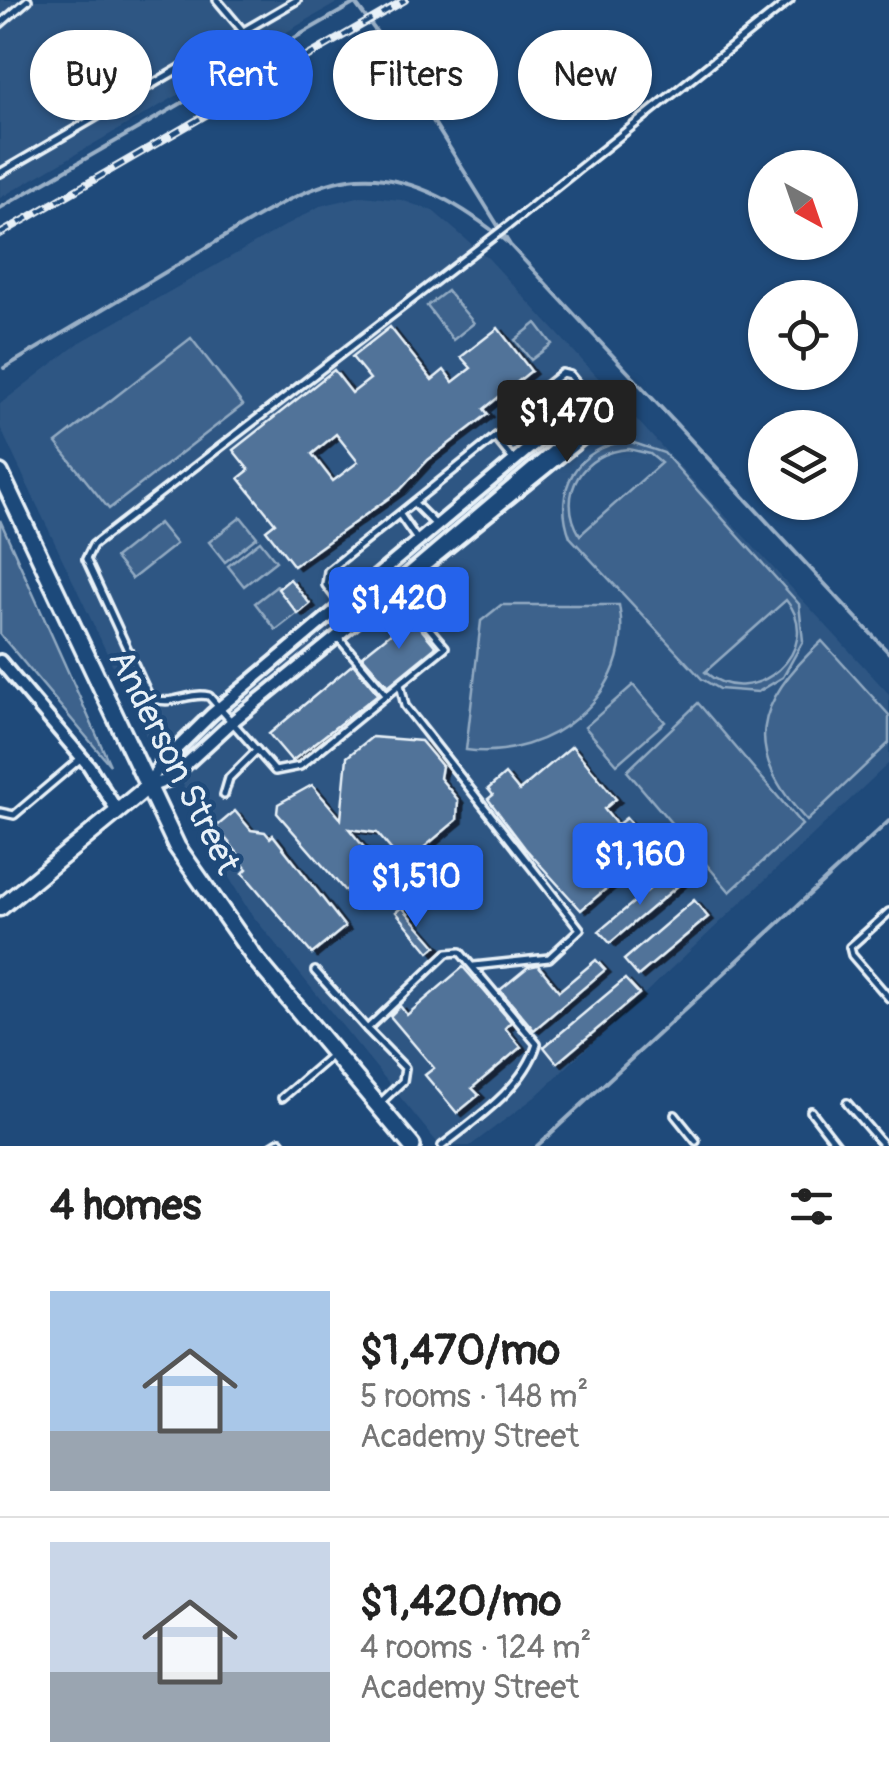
<!DOCTYPE html>
<html lang="en">
<head>
<meta charset="utf-8">
<style>
	:root { --surface:#fff; --page:#f2f2f2; --text:#222; --muted:#767676; --line:#e0e0e0; --accent:#2563eb }
	body { margin:0; font-family:Pangolin,sans-serif; background:var(--page); color:var(--text); height:100vh; display:flex; flex-direction:column; font-size:38px; white-space:nowrap }
	* { box-sizing:border-box; margin:0 }
	p { font-size:32px; color:var(--muted) }
	.icon { flex:none; width:55px; height:55px; fill:none; stroke:currentColor; stroke-width:2; stroke-linecap:round; stroke-linejoin:round }
	.map { position:relative; height:1146px; overflow:hidden }
	.details { display:flex; flex-direction:column; background:var(--surface); flex:1 }
	.details>* { flex:none }
	.guide { position:absolute; left:30px; top:30px; width:830px; height:90px; display:flex; gap:20px }
	.needle { width:65px; rotate:140deg }
	.controls { position:absolute; left:748px; top:150px; display:grid; gap:20px }
	.controls a { display:grid; place-items:center; width:110px; height:110px; border-radius:50%; background:var(--surface); box-shadow:0 2px 8px #0004; font-size:50px }
	.price { position:absolute; translate:-50% -85px; padding:0 22px; border-radius:10px; background:var(--accent); color:#fff; font-size:32px; line-height:65px; filter:drop-shadow(0 2px 5px #0008) }
	.price::after { content:''; position:absolute; left:50%; top:60px; width:30px; height:22px; margin-left:-15px; background:inherit; clip-path:polygon(0 0,100% 0,50% 100%) }
	.price.active { background:#222; color:#fff }
	ul { padding:0; list-style:none }
	li { display:flex; align-items:center; gap:30px; height:250px; padding:0 50px }
	li+li { border-top:2px solid var(--line) }
	li span { display:grid; place-items:center; flex:none; width:280px; height:200px; border-radius:0px; color:#555 }
	li>.icon { margin-inline-start:auto }
	span .icon { width:120px; height:120px; fill:#fffc; stroke-width:1 }
	li b { font-size:42px }
	h2 { display:flex; justify-content:space-between; align-items:center; height:120px; padding:0 50px; font-size:42px }
	.pill { padding:0 35px; border-radius:45px; background:var(--surface); box-shadow:0 2px 8px #0004; font-size:35px; line-height:90px }
	.pill.active { background:var(--accent); color:#fff }
	.map>svg:first-child { display:block }
	.built { fill:#2e5683 }
	.green { fill:#3c628c; stroke:#92aac2; stroke-width:2.5; fill-rule:evenodd }
	.lines { fill:none; stroke-linecap:round; stroke-linejoin:round }
	.stream { stroke:#9ab0c7; stroke-width:4 }
	.building { fill:#517399; stroke:#e8f1f8; stroke-width:2.5; fill-rule:evenodd; filter:url(#shadow) }
	.service-casing { stroke:#e8f1f8; stroke-width:12 }
	.minor-casing { stroke:#e8f1f8; stroke-width:18 }
	.tertiary-casing { stroke:#e8f1f8; stroke-width:21 }
	.secondary-casing { stroke:#e8f1f8; stroke-width:22 }
	.service { stroke:#1f4a7a; stroke-width:5 }
	.minor { stroke:#1f4a7a; stroke-width:10 }
	.tertiary { stroke:#1f4a7a; stroke-width:14 }
	.secondary { stroke:#1f4a7a; stroke-width:15 }
	.rail-casing { stroke:#e8f1f8; stroke-width:8 }
	.rail { stroke:#1f4a7a; stroke-width:4; stroke-dasharray:11; stroke-linecap:butt }
	.labels { text-anchor:middle; dominant-baseline:central; stroke-width:9; stroke-linejoin:round; paint-order:stroke }
	.street-label { font-size:35px; fill:#e8f1f8; stroke:#1f4a7a }
</style>
</head>
<body>
<div class="map">
<svg width="889" height="1146" viewBox="0 0 889 1146">
	<defs>
		<filter id="shadow"><feDropShadow dx="5.5" dy="3" stdDeviation="0" flood-color="#0009"/></filter>
	</defs>
	<rect width="100%" height="100%" fill="#1f4a7a"/>
	<filter id="ink" filterUnits="userSpaceOnUse"><feTurbulence type="fractalNoise" baseFrequency=".01" numOctaves="2"/><feDisplacementMap in="SourceGraphic" scale="20" xChannelSelector="R" yChannelSelector="G"/><feConvolveMatrix kernelMatrix="1 2 1 2 8 2 1 2 1" color-interpolation-filters="sRGB"/></filter>
	<g filter="url(#ink)">
		<g class="built">
			<path d="M0,0h342l-342,198z"/>
			<path d="M362,196l39,4 32,11 56,48 400,435v69l-354,334 -65,49h-30l-192,-236 -67,-115 3,-10 -26,-38 -9,-5 -149,-315v-23l79,-61 241,-137z"/>
		</g>
		<g class="green">
			<path d="M447,291l27,32 -21,17 -26,-34z"/>
			<path d="M536,323l16,21 -21,16 -16,-20z"/>
			<path d="M191,338l52,67 -134,104 -53,-66z"/>
			<path d="M628,441l36,12 135,151 4,37 -20,36 -25,15 -39,-3 -17,-10 -132,-142c-18,-48 7,-90 58,-96zM629,449l21,5 11,9 -81,72c-25,-41 3,-83 49,-86zM786,600c41,48 -33,114 -81,72z"/>
			<path d="M241,517l16,20 -32,25 -16,-20z"/>
			<path d="M0,520l110,245 -110,-131z"/>
			<path d="M159,523l17,21 -44,35 -17,-21z"/>
			<path d="M260,541l16,20 -32,25 -16,-20z"/>
			<path d="M277,586l22,26 -23,18 -21,-27z"/>
			<path d="M501,605h118c18,89 -70,156 -153,145l15,-129z"/>
			<path d="M822,641l67,74v28l-82,78c-65,-71 -53,-117 15,-180z"/>
			<path d="M633,685l32,37 -48,42 -32,-37z"/>
			<path d="M698,703l104,122 -72,67 -103,-121z"/>
		</g>
		<g class="lines">
			<g class="stream">
				<path d="M0,208l355,-205 29,39 126,203 379,408"/>
				<path d="M4,368c64,-38 127,-75 190,-113 45,-26 112,-74 164,-77 56,-4 109,31 150,65"/>
				<path d="M537,1146l352,-325"/>
			</g>
		</g>
		<g class="building">
			<path d="M390,327l42,53 12,-10 9,12 18,-14 -10,-11 37,-29 33,43 -47,38 4,5 -60,46 -28,30 -106,76 -28,-36 9,-7 -36,-45 10,-8 -16,-20 101,-80 18,23 18,-14 -18,-22zM336,434l22,28 -25,19 -21,-27z"/>
			<path d="M290,579l20,25 -12,10 -20,-25z"/>
			<path d="M411,617l25,30 -48,39 -26,-30z"/>
			<path d="M353,664l25,30 -86,67 -23,-27z"/>
			<path d="M372,737l49,4 21,25 -2,12 18,22 -1,20 -42,35 -21,-2 -17,-20 -28,-4 28,34 -32,28 -68,-78 1,-9 34,-19 29,34 6,-62z"/>
			<path d="M572,746l44,53 -12,10 13,16 9,-7 27,31 -72,61 -56,-62 -37,-49 5,-4 -5,-6 17,-15 14,17z"/>
			<path d="M235,811l16,19 14,2 5,6 3,-3 72,92 -33,27 -69,-81 4,-4 -10,-11 3,-2 -24,-29z"/>
			<path d="M670,872l10,12 -70,59 -11,-12z"/>
			<path d="M694,900l14,17 -70,59 -14,-16z"/>
			<path d="M402,907l34,39 -7,6 -33,-40z"/>
			<path d="M596,960l9,10 -71,60 -34,-40 28,-23 10,-2 21,26z"/>
			<path d="M463,967l48,55 -6,6 16,19 -49,41 7,7 -22,18 -32,-38 9,-7 -44,-52 10,-10 7,9z"/>
			<path d="M625,979l14,15 -82,69 -13,-16z"/>
		</g>
		<g class="lines">
			<g class="service-casing">
				<g id="service">
					<path d="M217,0l26,31"/>
					<path d="M0,24l28,-24"/>
					<path d="M0,173l297,-173"/>
					<path d="M495,437l20,25"/>
					<path d="M416,505l20,20"/>
					<path d="M400,515l18,26"/>
					<path d="M398,591l47,56 -145,119 -25,5 -66,-75c-22,-5 -39,13 -60,0l-63,-137 7,-14 417,-321 280,-224"/>
					<path d="M341,605l-15,-20 2,-14 176,-141 9,-18 49,-39 8,2 19,23"/>
					<path d="M337,636l50,59"/>
					<path d="M400,684l5,22 175,223 -31,29 -75,8"/>
					<path d="M224,795l5,-17 28,-28"/>
					<path d="M0,812l14,3 66,-56"/>
					<path d="M889,912l-39,35 2,8 37,43"/>
					<path d="M315,971l52,58"/>
					<path d="M282,1098l50,-43"/>
					<path d="M382,1101l21,-20 2,-13 -38,-39 80,-76 13,-1 77,92c-13,43 -61,75 -95,102"/>
					<path d="M847,1103l37,43"/>
					<path d="M811,1111l27,35"/>
					<path d="M675,1115l21,26"/>
					<path d="M272,1146l8,-5 4,5"/>
				</g>
			</g>
			<g class="minor-casing">
				<g id="minor">
					<path d="M589,398l13,18 -5,10 -364,295 -63,58 -24,9 15,-24 51,-50z"/>
					<path d="M341,631l223,-189v-8l-9,-6"/>
					<path d="M0,661l89,105 29,46"/>
				</g>
			</g>
			<g class="tertiary-casing">
				<path id="tertiary" d="M0,908l146,-120"/>
			</g>
			<g class="secondary-casing">
				<path id="secondary" d="M0,473l177,374 77,110 158,189"/>
			</g>
			<use href="#service" class="service"/>
			<use href="#minor" class="minor"/>
			<use href="#tertiary" class="tertiary"/>
			<use href="#secondary" class="secondary"/>
			<g class="rail-casing">
				<path id="rail" d="M0,234l405,-234"/>
			</g>
			<use href="#rail" class="rail"/>
		</g>
	</g>
	<g class="labels">
		<g class="street-label">
			<text transform="translate(174 762) rotate(63)">Anderson Street</text>
		</g>
	</g>
</svg>
<div class="controls">
<a><svg class="needle" viewBox="-14 -14 28 28"><path d="M0-13l5 13h-10z" fill="#e53935"/><path d="M0 13l5-13h-10z" fill="#767676"/></svg></a>
<a><svg class="icon" aria-label="locate" viewBox="0 0 24 24"><circle cx="12" cy="12" r="6"/><path d="M12 2v4M12 18v4M2 12h4M18 12h4"/></svg></a>
<a><svg class="icon" aria-label="layers" viewBox="0 0 24 24"><path d="M12 4l9 5-9 5-9-5zM3 14l9 5 9-5"/></svg></a>
</div>
<b class="price active" style="left:567px;top:465px">$1,470</b>
<b class="price" style="left:399px;top:652px">$1,420</b>
<b class="price" style="left:640px;top:908px">$1,160</b>
<b class="price" style="left:416px;top:930px">$1,510</b>
<div class="guide">
<a class="pill">Buy</a>
<a class="pill active">Rent</a>
<a class="pill">Filters</a>
<a class="pill">New</a>
</div>
</div>
<section class="details">
<h2>4 homes<svg class="icon" aria-label="filters" viewBox="0 0 24 24"><path d="M4 7h16M4 17h16"/><circle cx="9" cy="7" r="2"/><circle cx="15" cy="17" r="2"/></svg></h2>
<ul>
<li><span style="background:linear-gradient(#a9c7e8 70%,#9aa5b1 0)"><svg class="icon" aria-label="home" viewBox="0 0 24 24"><path d="M3 11l9-7 9 7M6 9v11h12V9"/></svg></span><div><b>$1,470/mo</b><p>5 rooms · 148 m²</p><p>Academy Street</p></div></li>
<li><span style="background:linear-gradient(#c9d6e8 65%,#9aa5b1 0)"><svg class="icon" aria-label="home" viewBox="0 0 24 24"><path d="M3 11l9-7 9 7M6 9v11h12V9"/></svg></span><div><b>$1,420/mo</b><p>4 rooms · 124 m²</p><p>Academy Street</p></div></li>
</ul>
</section>
</body>
</html>
